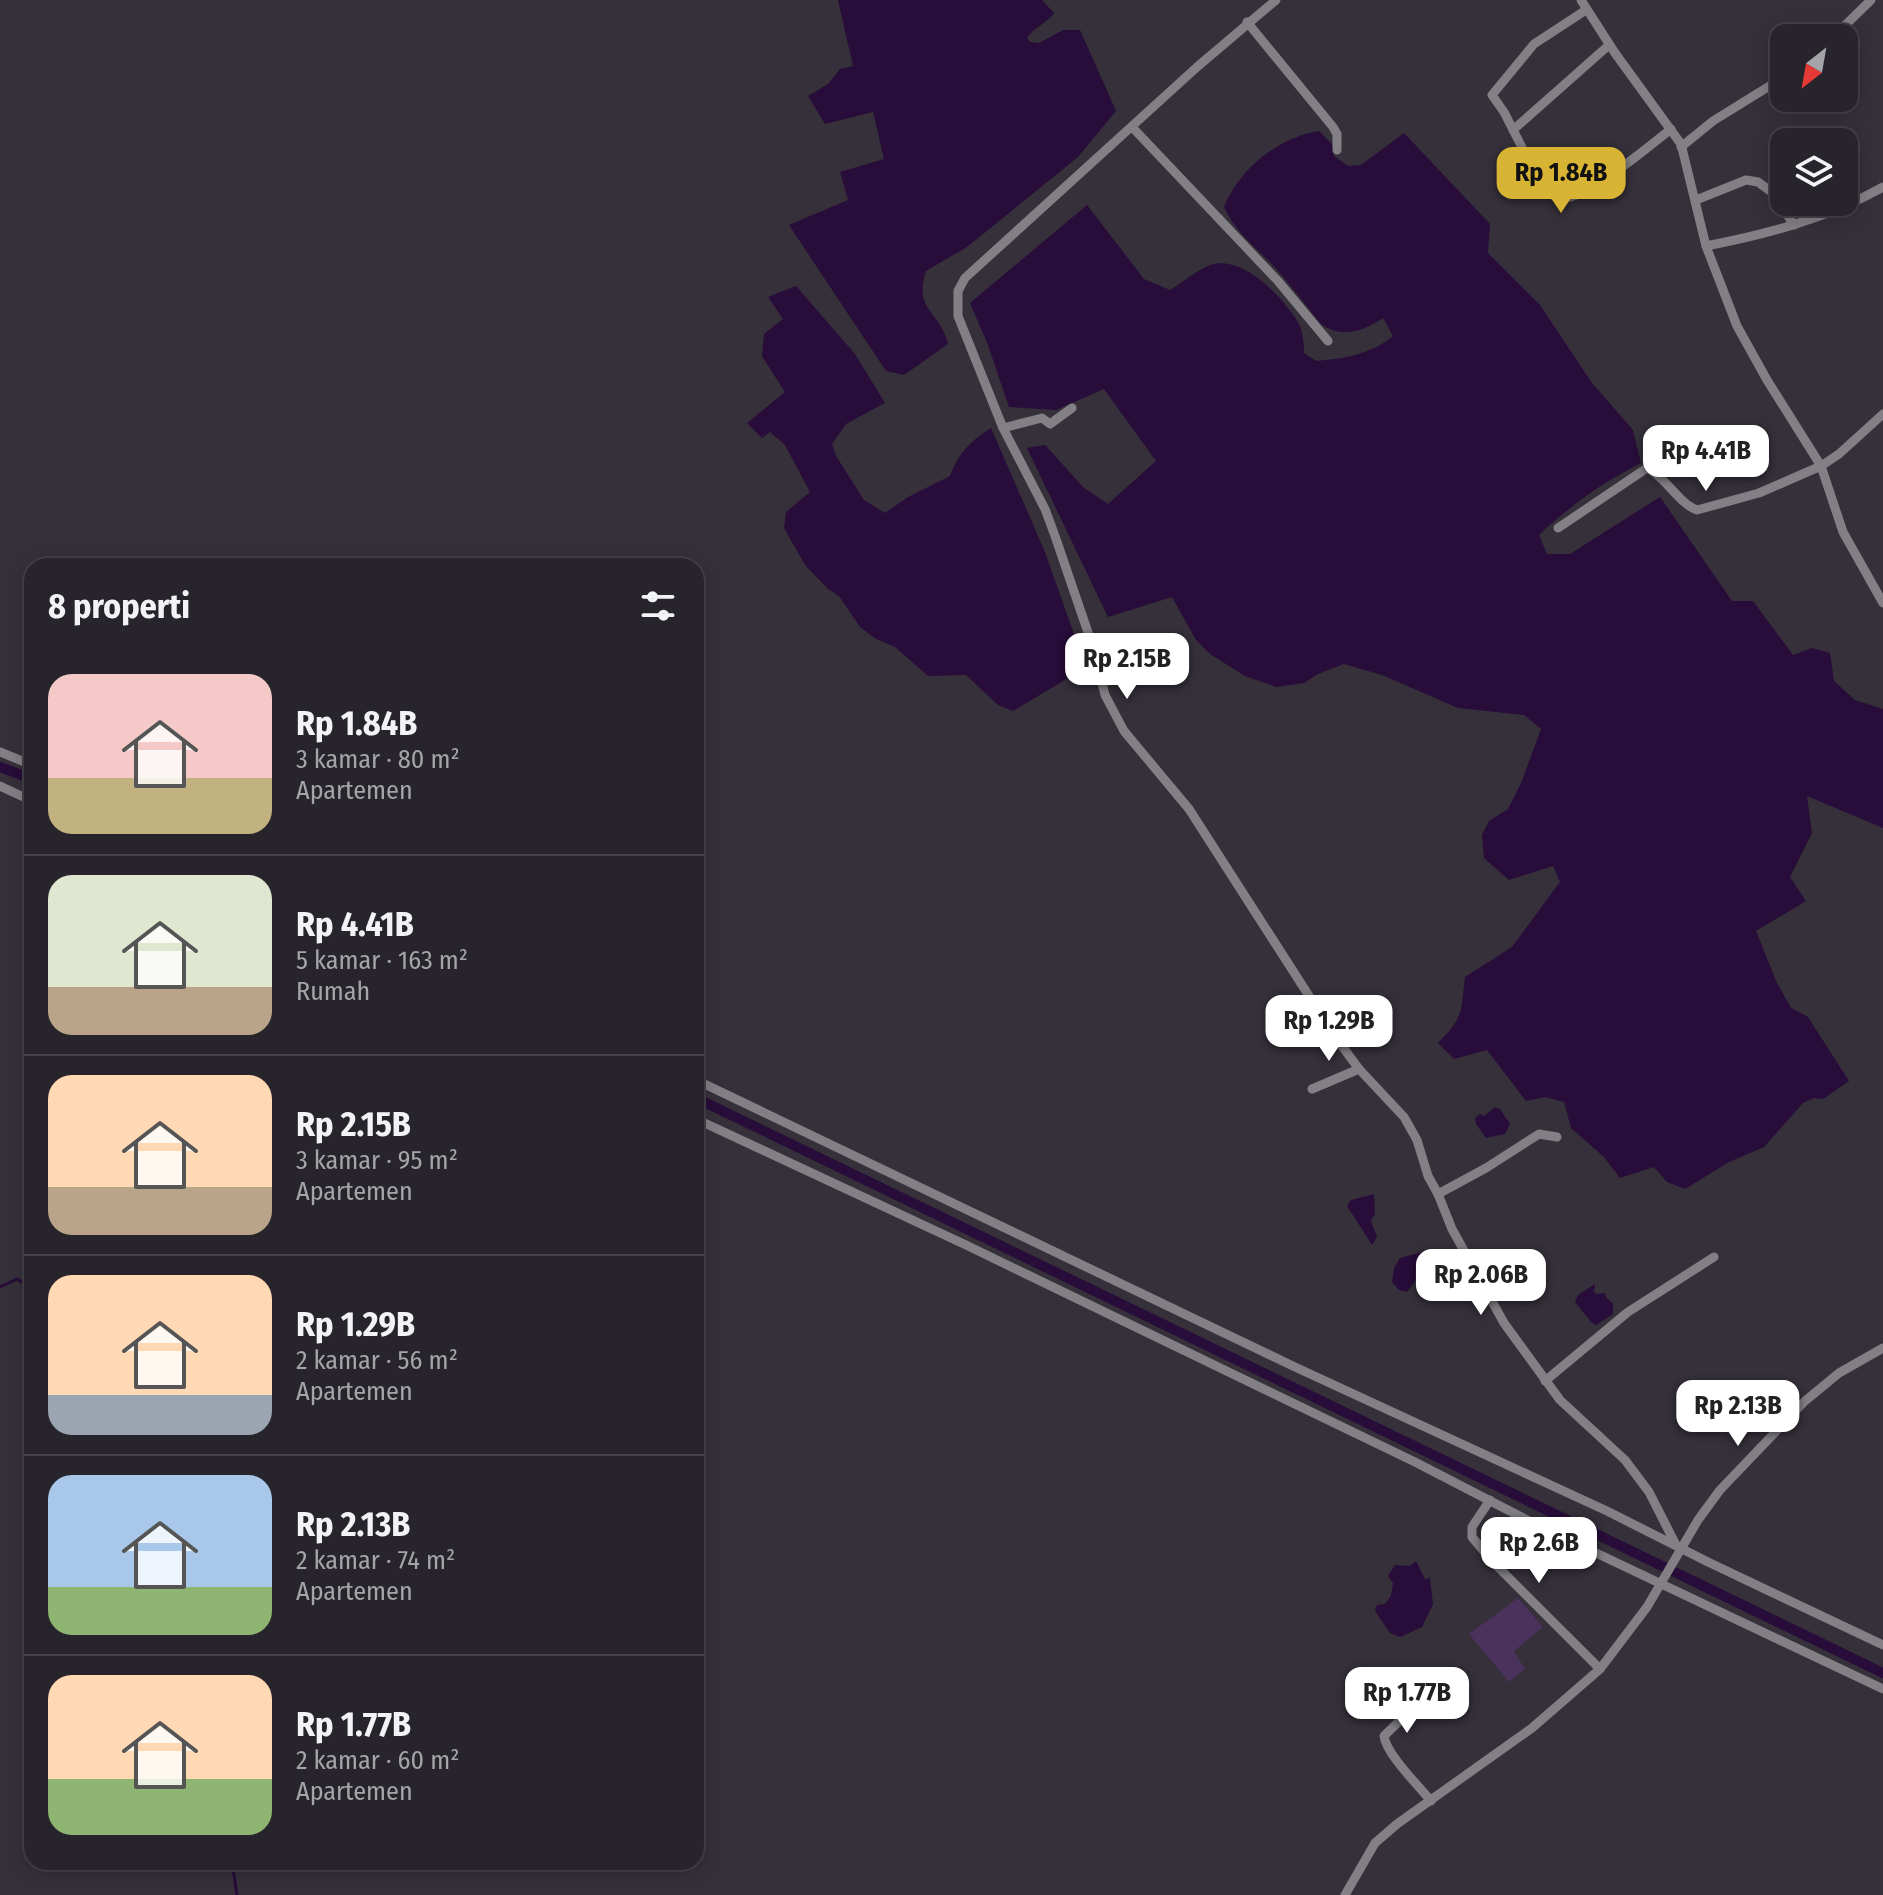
<!DOCTYPE html>
<html lang="id">
<head>
<meta charset="utf-8">
<style>
	:root { --surface:#28242c; --page:#343038; --text:#f1f3f6; --muted:#a5a4a9; --line:#444148; --accent:#d8b434 }
	body { margin:0; font-family:"Fira Sans Condensed",sans-serif; background:var(--page); color:var(--text); height:100vh; display:flex; flex-direction:column; font-size:30px; white-space:nowrap }
	* { box-sizing:border-box; margin:0 }
	p { font-size:26px; color:var(--muted) }
	.icon { flex:none; width:44px; height:44px; fill:none; stroke:currentColor; stroke-width:2; stroke-linecap:round; stroke-linejoin:round }
	.map { position:relative; flex:1; overflow:hidden }
	.panel { position:absolute; left:24px; top:558px; width:680px; height:1312px; display:flex; flex-direction:column; background:var(--surface); border-radius:24px; box-shadow:0 4px 20px #0003,0 0 0 2px var(--line) }
	.panel>* { flex:none }
	.needle { width:52px; rotate:211deg }
	.fabs { position:absolute; left:1770px; top:24px; display:grid; gap:16px }
	.fabs a { display:grid; place-items:center; width:88px; height:88px; border-radius:16px; background:var(--surface); box-shadow:0 4px 20px #0003,0 0 0 2px var(--line); font-size:40px }
	.price { position:absolute; translate:-50% -68px; padding:0 18px; border-radius:16px; background:#fff; color:#222; font-size:26px; line-height:52px; filter:drop-shadow(0 2px 4px #0008) }
	.price::after { content:''; position:absolute; left:50%; top:48px; width:24px; height:18px; margin-left:-12px; background:inherit; clip-path:polygon(0 0,100% 0,50% 100%) }
	.price.active { background:var(--accent); color:#111 }
	ul { padding:0; list-style:none }
	li { display:flex; align-items:center; gap:24px; height:200px; padding:0 24px }
	li+li { border-top:2px solid var(--line) }
	li span { display:grid; place-items:center; flex:none; width:224px; height:160px; border-radius:24px; color:#555 }
	li>.icon { margin-inline-start:auto }
	span .icon { width:96px; height:96px; fill:#fffc; stroke-width:1 }
	li b { font-size:34px }
	h2 { display:flex; justify-content:space-between; align-items:center; height:96px; padding:0 24px; font-size:34px }
	.map>svg:first-child { display:block }
	.green { fill:#4b325d }
	.water { fill:#280c39 }
	.lines { fill:none; stroke-linecap:round; stroke-linejoin:round }
	.stream { stroke:#280c39; stroke-width:3 }
	.canal { stroke:#280c39; stroke-width:10 }
	.minor { stroke:#838085; stroke-width:9 }
</style>
</head>
<body>
<div class="map">
<svg width="1883" height="1895" viewBox="0 0 1883 1895">
	<rect width="100%" height="100%" fill="#35303a"/>
	<path class="green" d="M1518,1598l25,29 -29,24 11,18 -16,13 -40,-48z"/>
	<g class="water">
		<path d="M838,0h204l12,13c-8,11 -20,14 -27,25l3,4 9,1 24,-13h17l36,81 -38,46 -111,90 -41,24c-13,40 14,39 22,73l-44,31 -18,-4 -97,-146 59,-25 -8,-28 44,-13 -11,-47 -48,12 -17,-28 20,-12 12,-15 13,-3z"/>
		<path d="M1319,131l13,13 2,12 14,10 13,-1 43,-32 86,91 -2,29 52,52 52,78 41,47 8,33c-38,19 -70,42 -102,72l8,19h23l90,-57 72,104h21l40,54 19,-7 18,5 4,28 21,19 28,9v119l-76,-32 5,37 -22,44 16,24 -50,30 21,52 14,25 17,9 41,64 -26,18 -9,-1 -11,5 -39,44 -35,15 -44,27 -18,-7 -13,-15 -34,11 -16,-21 -33,-29 -7,-26 -19,-5 -19,4 -39,-51 -33,9 -16,-16c26,-26 23,-32 27,-66l47,-30 48,-65 -7,-16 -44,14 -25,-22 -2,-23 7,-14 19,-12 14,-28 19,-52 -17,-14 -66,-7 -76,-33 -38,-11 -26,10 -14,9 -28,4 -31,-11 -35,-22 -14,-14 -24,-43 -64,20 -81,-169 18,-3 38,42 25,17 48,-43 -52,-72 -48,21 -47,-3 -21,-62 -18,-42 117,-98 57,74 26,11c12,-7 29,-22 43,-26 33,-7 70,34 85,58 5,9 6,21 6,31l12,8c27,-2 56,-7 77,-25l-10,-18c-19,13 -41,21 -62,6 -17,-21 -34,-44 -53,-64 -18,-17 -33,-30 -44,-53 15,-38 55,-70 95,-76z"/>
		<path d="M796,286l59,68 30,49 -39,21 -14,20 4,12 28,44 21,13 23,-16 42,-21c9,-24 21,-35 41,-48l54,124 37,105 1,12 -70,42 -15,-6 -32,-30 -38,1 -33,-29 -19,-8 -16,-12 -21,-31 -11,-7 -23,-24 -21,-37 2,-16 24,-20 -25,-47 -15,-13 -8,6 -15,-15 38,-31 -23,-36 2,-22 19,-15 -15,-22z"/>
		<path d="M1495,1107l5,2 10,15 -5,10 -19,4 -10,-14 -1,-6 5,-4 4,2z"/>
		<path d="M1374,1194l1,20 -4,7 6,16 -5,8 -25,-39 4,-6z"/>
		<path d="M1426,1251l5,7 -1,9 -8,5 -15,20 -8,-2 -7,-8 2,-14 6,-10z"/>
		<path d="M1595,1284l-1,8 3,2 8,-1 1,4 7,7v10l-17,11 -5,-3 -16,-20 3,-7z"/>
		<path d="M1416,1561l9,18 5,-1 3,26 -11,23 -22,10 -10,-4 -15,-22 2,-6 8,-1 6,-8 2,-13 -5,-7 7,-11 15,1z"/>
	</g>
	<g class="lines">
		<g class="stream">
			<path d="M0,1287l17,-8 15,10"/>
			<path d="M232,1862l5,33"/>
		</g>
		<g class="canal">
			<path d="M0,767l32,12"/>
			<path d="M696,1098l1187,575"/>
		</g>
		<g class="minor">
			<path d="M1276,0l-79,67 -232,211 -7,13v25l45,112 42,81 10,27 39,114 11,45 19,36 65,78 147,229 23,31 45,48 13,23 11,36 10,18"/>
			<path d="M1581,0l34,53 66,91 25,102 31,80 30,54 54,86 22,66 40,71"/>
			<path d="M1586,10l-52,34 -42,51 12,17 36,71c4,6 11,13 19,15 22,6 93,-54 112,-69"/>
			<path d="M1247,22l86,105 4,7v16"/>
			<path d="M1832,38l39,-38"/>
			<path d="M1132,127l146,154 50,60"/>
			<path d="M1513,130l96,-85"/>
			<path d="M1681,147l32,-26 71,-44"/>
			<path d="M1776,198l18,27"/>
			<path d="M1696,200l50,-20 12,2 26,19"/>
			<path d="M1786,202l43,8"/>
			<path d="M1706,246c62,-12 122,-28 177,-59"/>
			<path d="M1003,428l39,-10 8,6 22,-16"/>
			<path d="M1558,528l89,-60c20,10 32,36 50,42l62,-17 62,-27 18,-12 44,-40"/>
			<path d="M0,752l32,13"/>
			<path d="M0,786l32,15"/>
			<path d="M696,1080l599,287 312,144 101,51 175,83"/>
			<path d="M1312,1089l47,-20"/>
			<path d="M696,1119l270,126 449,217 122,63 346,164"/>
			<path d="M1557,1137l-18,-3 -53,34 -48,26 14,35 52,94 56,77 65,60 24,32 27,53"/>
			<path d="M1545,1381l83,-69 86,-55"/>
			<path d="M1490,1500l-18,27v10l20,24 108,108"/>
			<path d="M1431,1801c-12,-15 -45,-47 -47,-65l64,-62"/>
			<path d="M1345,1895l30,-52 22,-19 135,-96 68,-59 47,-62 51,-87 22,-30 85,-89 34,-28 44,-25"/>
		</g>
	</g>
</svg>
<div class="fabs">
<a><svg class="needle" viewBox="-14 -14 28 28"><path d="M0-13l5 13h-10z" fill="#e53935"/><path d="M0 13l5-13h-10z" fill="#a5a4a9"/></svg></a>
<a><svg class="icon" aria-label="layers" viewBox="0 0 24 24"><path d="M12 4l9 5-9 5-9-5zM3 14l9 5 9-5"/></svg></a>
</div>
<b class="price active" style="left:1561px;top:215px">Rp 1.84B</b>
<b class="price" style="left:1706px;top:493px">Rp 4.41B</b>
<b class="price" style="left:1127px;top:701px">Rp 2.15B</b>
<b class="price" style="left:1329px;top:1063px">Rp 1.29B</b>
<b class="price" style="left:1481px;top:1317px">Rp 2.06B</b>
<b class="price" style="left:1738px;top:1448px">Rp 2.13B</b>
<b class="price" style="left:1539px;top:1585px">Rp 2.6B</b>
<b class="price" style="left:1407px;top:1735px">Rp 1.77B</b>
<section class="panel">
<h2>8 properti<svg class="icon" aria-label="filters" viewBox="0 0 24 24"><path d="M4 7h16M4 17h16"/><circle cx="9" cy="7" r="2"/><circle cx="15" cy="17" r="2"/></svg></h2>
<ul>
<li><span style="background:linear-gradient(#f6c9c9 65%,#c2b280 0)"><svg class="icon" aria-label="home" viewBox="0 0 24 24"><path d="M3 11l9-7 9 7M6 9v11h12V9"/></svg></span><div><b>Rp 1.84B</b><p>3 kamar · 80 m²</p><p>Apartemen</p></div></li>
<li><span style="background:linear-gradient(#dfe7d0 70%,#b9a48a 0)"><svg class="icon" aria-label="home" viewBox="0 0 24 24"><path d="M3 11l9-7 9 7M6 9v11h12V9"/></svg></span><div><b>Rp 4.41B</b><p>5 kamar · 163 m²</p><p>Rumah</p></div></li>
<li><span style="background:linear-gradient(#ffd9b3 70%,#b9a48a 0)"><svg class="icon" aria-label="home" viewBox="0 0 24 24"><path d="M3 11l9-7 9 7M6 9v11h12V9"/></svg></span><div><b>Rp 2.15B</b><p>3 kamar · 95 m²</p><p>Apartemen</p></div></li>
<li><span style="background:linear-gradient(#ffd9b3 75%,#9aa5b1 0)"><svg class="icon" aria-label="home" viewBox="0 0 24 24"><path d="M3 11l9-7 9 7M6 9v11h12V9"/></svg></span><div><b>Rp 1.29B</b><p>2 kamar · 56 m²</p><p>Apartemen</p></div></li>
<li><span style="background:linear-gradient(#a9c7e8 70%,#8fb573 0)"><svg class="icon" aria-label="home" viewBox="0 0 24 24"><path d="M3 11l9-7 9 7M6 9v11h12V9"/></svg></span><div><b>Rp 2.13B</b><p>2 kamar · 74 m²</p><p>Apartemen</p></div></li>
<li><span style="background:linear-gradient(#ffd9b3 65%,#8fb573 0)"><svg class="icon" aria-label="home" viewBox="0 0 24 24"><path d="M3 11l9-7 9 7M6 9v11h12V9"/></svg></span><div><b>Rp 1.77B</b><p>2 kamar · 60 m²</p><p>Apartemen</p></div></li>
</ul>
</section>
</div>
</body>
</html>
